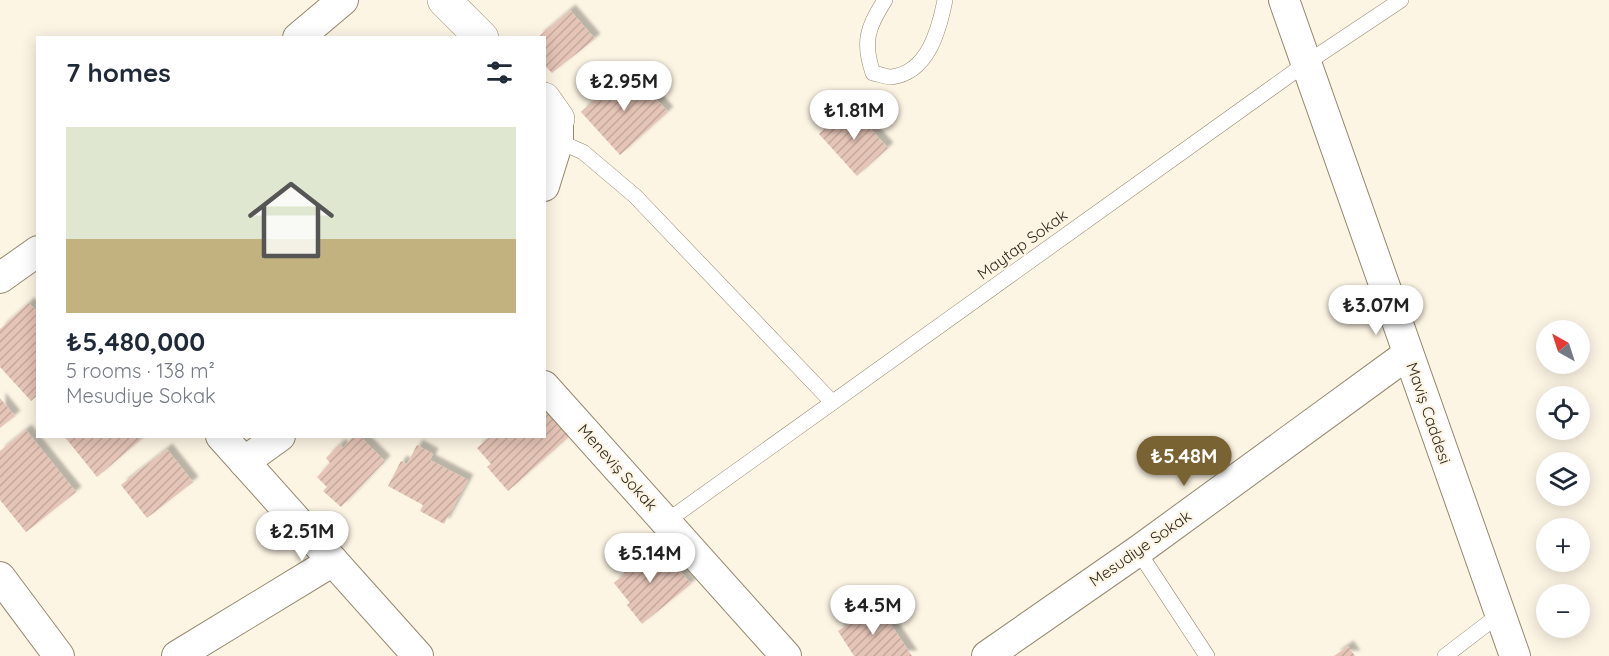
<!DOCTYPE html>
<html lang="en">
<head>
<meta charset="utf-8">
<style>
	:root { --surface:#fff; --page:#f6f6f7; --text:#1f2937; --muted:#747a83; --line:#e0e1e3; --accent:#796333 }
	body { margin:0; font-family:Quicksand,sans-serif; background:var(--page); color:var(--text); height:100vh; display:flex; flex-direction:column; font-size:22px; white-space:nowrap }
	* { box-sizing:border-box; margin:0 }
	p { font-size:20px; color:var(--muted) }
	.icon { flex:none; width:33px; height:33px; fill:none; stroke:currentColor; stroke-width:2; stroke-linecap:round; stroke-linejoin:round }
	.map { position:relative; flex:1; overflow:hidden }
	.side { position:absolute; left:36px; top:36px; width:510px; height:402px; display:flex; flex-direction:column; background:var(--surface); border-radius:0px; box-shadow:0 3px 15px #0003 }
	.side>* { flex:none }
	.needle { width:39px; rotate:321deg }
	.tools { position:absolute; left:1536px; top:320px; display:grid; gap:12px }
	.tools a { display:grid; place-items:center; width:54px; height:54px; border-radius:50%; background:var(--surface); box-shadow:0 3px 15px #0003; font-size:30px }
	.price { position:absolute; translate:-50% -51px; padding:0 14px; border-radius:21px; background:#fff; color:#222; font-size:20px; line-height:39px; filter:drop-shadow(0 2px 3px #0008) }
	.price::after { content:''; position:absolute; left:50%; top:36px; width:18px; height:14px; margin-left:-9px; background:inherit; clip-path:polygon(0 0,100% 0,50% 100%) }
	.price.selected { background:var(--accent); color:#fff }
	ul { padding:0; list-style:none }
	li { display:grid; align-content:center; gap:12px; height:318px; padding:0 30px }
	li+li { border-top:2px solid var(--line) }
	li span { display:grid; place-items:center; height:186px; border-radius:0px; color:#555 }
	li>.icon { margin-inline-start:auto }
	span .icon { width:108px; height:108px; fill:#fffc; stroke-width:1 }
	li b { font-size:26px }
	h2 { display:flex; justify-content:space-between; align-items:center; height:72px; padding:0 30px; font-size:26px }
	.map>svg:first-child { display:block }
	.building { fill:url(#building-hatch); filter:url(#shadow) }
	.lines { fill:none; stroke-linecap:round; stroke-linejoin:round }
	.lane-casing { stroke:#93886d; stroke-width:16 }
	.street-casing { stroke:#93886d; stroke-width:32 }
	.secondary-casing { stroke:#93886d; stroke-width:34 }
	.lane { stroke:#fff; stroke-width:15 }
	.street { stroke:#fff; stroke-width:30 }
	.secondary { stroke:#fff; stroke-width:33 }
	.labels { text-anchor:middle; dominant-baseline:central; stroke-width:4.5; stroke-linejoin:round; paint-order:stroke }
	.street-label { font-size:16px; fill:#2d281d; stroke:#fdf5e4 }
</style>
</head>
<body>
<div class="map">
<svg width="1609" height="656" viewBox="0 0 1609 656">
	<defs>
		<pattern id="building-hatch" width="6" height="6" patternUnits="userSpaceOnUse" patternTransform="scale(1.5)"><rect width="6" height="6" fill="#e5c5b7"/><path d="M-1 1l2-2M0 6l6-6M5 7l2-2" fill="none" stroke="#c5a99d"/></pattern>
		<filter id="shadow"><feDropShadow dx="5.5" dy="-5.5" stdDeviation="1.5" flood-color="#0004"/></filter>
	</defs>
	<rect width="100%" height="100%" fill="#fdf5e4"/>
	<g class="building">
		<path d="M570,10l25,29 -43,34 -8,-8v-27h-7z"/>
		<path d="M629,69l39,43 -48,43 -39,-43z"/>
		<path d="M850,106l38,42 -31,28 -38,-42z"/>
		<path d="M29,303l9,9v83l-7,6 -31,-34v-38z"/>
		<path d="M0,398l15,18 -15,12z"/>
		<path d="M544,404l28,30 -64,57 -21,-24 4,-3 -14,-16 14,-12h53z"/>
		<path d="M26,430l50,62 -50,40 -26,-32v-49z"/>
		<path d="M64,436h81l-48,41z"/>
		<path d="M354,436h6l25,25 -44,46 -18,-16 4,-4 -10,-10 13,-14 -4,-5 14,-14 3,4z"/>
		<path d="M417,445l16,9 -3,6 38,20 -24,44 -24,-13 3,-6 -35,-19 13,-25 6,3z"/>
		<path d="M167,449l26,33 -46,36 -26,-33z"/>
		<path d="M655,549l13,15 4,-3 19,23 -49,40 -15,-19 3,-2 -16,-20 11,-9 -5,-6 21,-17 4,6z"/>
		<path d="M878,605l34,51h-58l-16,-25z"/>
		<path d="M1348,646l7,10h-21z"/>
	</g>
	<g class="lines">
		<g class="lane-casing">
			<g id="lane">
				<path d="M885,0c-17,26 -23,42 -12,73 6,1 13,4 18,4 37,-4 48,-47 54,-77"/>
				<path d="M558,141l25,11 52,44 197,206"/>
				<path d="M667,521l638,-457 96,-64"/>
				<path d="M1138,551l69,105"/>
				<path d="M1445,656l55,-42"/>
			</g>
		</g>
		<g class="street-casing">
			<g id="street">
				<path d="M1284,0l231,656"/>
				<path d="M298,38l45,-38"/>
				<path d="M544,186l14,-45v-22"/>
				<path d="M0,278l38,-27"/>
				<path d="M544,386l242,270"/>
				<path d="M221,436l197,220"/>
				<path d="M244,462l36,-26"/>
				<path d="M0,577l59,79"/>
				<path d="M177,656l156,-95"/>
				<path d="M987,656l151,-105 270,-197"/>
			</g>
		</g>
		<g class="secondary-casing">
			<g id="secondary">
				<path d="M444,0l38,38"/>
				<path d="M544,99l14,20"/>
			</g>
		</g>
		<use href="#lane" class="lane"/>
		<use href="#street" class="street"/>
		<use href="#secondary" class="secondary"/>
	</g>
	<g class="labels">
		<g class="street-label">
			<text transform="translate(1022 244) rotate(-36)">Maytap Sokak</text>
			<text transform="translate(1429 413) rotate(71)">Maviş Caddesi</text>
			<text transform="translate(618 467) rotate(48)">Meneviş Sokak</text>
			<text transform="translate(1140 548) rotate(-35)">Mesudiye Sokak</text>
		</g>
	</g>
</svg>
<div class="tools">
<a><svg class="needle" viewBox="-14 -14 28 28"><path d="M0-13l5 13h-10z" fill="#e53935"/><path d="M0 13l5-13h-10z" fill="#747a83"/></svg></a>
<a><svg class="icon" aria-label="locate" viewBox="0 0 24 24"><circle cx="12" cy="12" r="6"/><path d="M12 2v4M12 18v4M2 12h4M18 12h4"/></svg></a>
<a><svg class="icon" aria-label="layers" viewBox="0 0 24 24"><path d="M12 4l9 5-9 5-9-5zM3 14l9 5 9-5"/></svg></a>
<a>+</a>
<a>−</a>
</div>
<b class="price" style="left:624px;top:112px">₺2.95M</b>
<b class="price" style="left:854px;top:141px">₺1.81M</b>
<b class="price" style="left:1376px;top:336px">₺3.07M</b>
<b class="price selected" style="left:1184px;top:487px">₺5.48M</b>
<b class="price" style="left:302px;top:562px">₺2.51M</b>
<b class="price" style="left:650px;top:584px">₺5.14M</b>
<b class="price" style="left:873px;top:636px">₺4.5M</b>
<section class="side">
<h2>7 homes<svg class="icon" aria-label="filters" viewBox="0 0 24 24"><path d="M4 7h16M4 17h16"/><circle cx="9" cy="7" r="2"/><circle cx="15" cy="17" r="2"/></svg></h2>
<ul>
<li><span style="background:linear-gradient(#dfe7d0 60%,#c2b280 0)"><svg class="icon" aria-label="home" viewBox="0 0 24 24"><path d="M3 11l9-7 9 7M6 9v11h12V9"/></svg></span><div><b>₺5,480,000</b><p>5 rooms · 138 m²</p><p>Mesudiye Sokak</p></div></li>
</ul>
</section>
</div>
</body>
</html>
